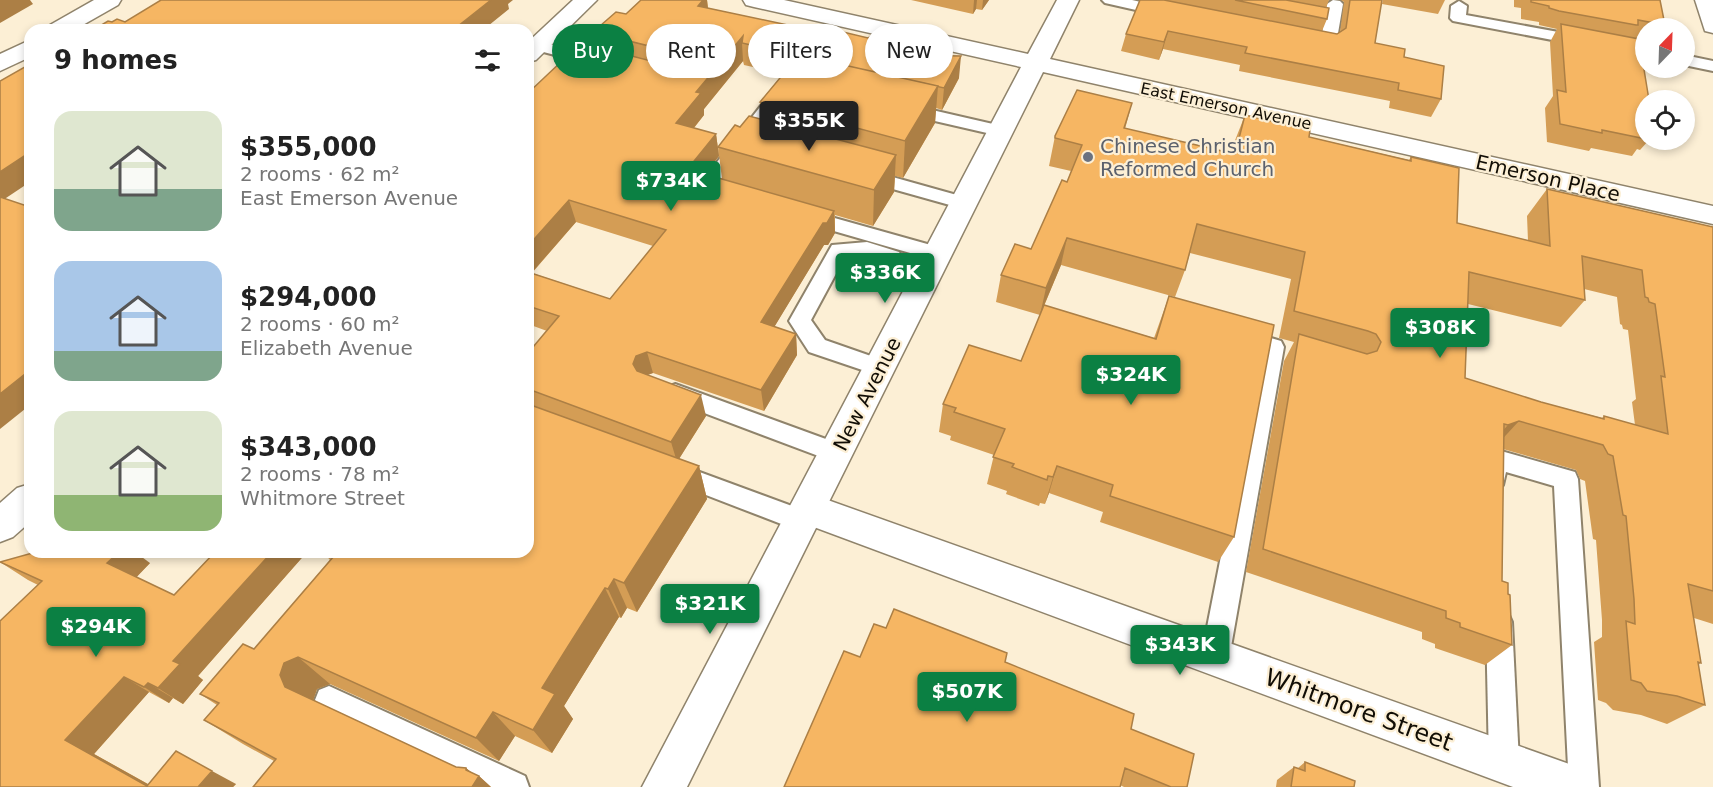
<!DOCTYPE html>
<html lang="en">
<head>
<meta charset="utf-8">
<style>
	:root { --surface:#fff; --page:#f6f6f6; --text:#222; --muted:#767676; --accent:#0b8043 }
	body { margin:0; font-family:"DejaVu Sans",sans-serif; background:var(--page); color:var(--text); height:100vh; display:flex; flex-direction:column; font-size:22px; white-space:nowrap }
	* { box-sizing:border-box; margin:0 }
	p { font-size:20px; color:var(--muted) }
	.icon { flex:none; width:33px; height:33px; fill:none; stroke:currentColor; stroke-width:2; stroke-linecap:round; stroke-linejoin:round }
	.map { position:relative; flex:1; overflow:hidden }
	.side { position:absolute; left:24px; top:24px; width:510px; height:534px; display:flex; flex-direction:column; background:var(--surface); border-radius:18px; box-shadow:0 3px 9px #0003 }
	.side>* { flex:none }
	.top-card { position:absolute; left:552px; top:24px; width:570px; height:54px; display:flex; gap:12px }
	.needle { width:39px; rotate:23deg }
	.tools { position:absolute; left:1635px; top:18px; display:grid; gap:12px }
	.tools a { display:grid; place-items:center; width:60px; height:60px; border-radius:50%; background:var(--surface); box-shadow:0 3px 9px #0003; font-size:30px }
	.price { position:absolute; translate:-50% -51px; padding:0 14px; border-radius:6px; background:var(--accent); color:#fff; font-size:20px; line-height:39px; filter:drop-shadow(0 2px 3px #0008) }
	.price::after { content:''; position:absolute; left:50%; top:36px; width:18px; height:14px; margin-left:-9px; background:inherit; clip-path:polygon(0 0,100% 0,50% 100%) }
	.price.on { background:#222; color:#fff }
	ul { padding:0; list-style:none }
	li { display:flex; align-items:center; gap:18px; height:150px; padding:0 30px }
	li span { display:grid; place-items:center; flex:none; width:168px; height:120px; border-radius:18px; color:#555 }
	li>.icon { margin-inline-start:auto }
	span .icon { width:72px; height:72px; fill:#fffc; stroke-width:1 }
	li b { font-size:26px }
	h2 { display:flex; justify-content:space-between; align-items:center; height:72px; padding:0 30px; font-size:26px }
	.chip { padding:0 21px; border-radius:27px; background:var(--surface); box-shadow:0 3px 9px #0003; font-size:21px; line-height:54px }
	.chip.on { background:var(--accent); color:#fff }
	.map>svg:first-child { display:block }
	.lines { fill:none; stroke-linecap:round; stroke-linejoin:round }
	.lane-casing { stroke:#8f836b; stroke-width:4 }
	.street-casing { stroke:#8f836b; stroke-width:3 }
	.secondary-casing { stroke:#8f836b; stroke-width:3 }
	.lane { fill:#fff; fill-rule:evenodd }
	.street { fill:#fff; fill-rule:evenodd }
	.secondary { fill:#fff; fill-rule:evenodd }
	.wall { fill:#d49d55; fill-rule:evenodd }
	.shaded-wall { fill:#ac7f45 }
	.building { fill:#f6b663; stroke:#ac7f45; stroke-width:1.5; fill-rule:evenodd }
	.worship-dot { fill:#6b7280; stroke:#fcefd5; stroke-width:2 }
	.labels { text-anchor:middle; dominant-baseline:central; stroke-width:4.5; stroke-linejoin:round; paint-order:stroke }
	.far-street-label { font-size:16px; fill:#110d05; stroke:#fcefd5 }
	.worship-label { font-size:20px; fill:#5b616d; stroke:#fcefd5; text-anchor:start }
	.street-label { font-size:20px; fill:#110d05; stroke:#fcefd5 }
	.near-street-label { font-size:24px; fill:#110d05; stroke:#fcefd5 }
</style>
</head>
<body>
<div class="map">
<svg width="1713" height="787" viewBox="0 0 1713 787">
	<rect width="100%" height="100%" fill="#fcefd5"/>
	<g class="lines">
		<g class="lane-casing">
			<g id="lane">
				<path d="M1102,0h30l40,9 3,3 -8,5 -62,-14z"/>
				<path d="M1333,0l7,1 3,3 -7,41 -8,5 -23,-5 -2,-3 2,-3h16l6,-35z"/>
				<path d="M1459,1l8,5 -1,9 180,33v10l-193,-37 -3,-3 1,-12z"/>
				<path d="M538,41l65,17 2,3 -8,5 -65,-17 -2,-3 2,-3z"/>
				<path d="M1684,55l29,6v10l-29,-6z"/>
				<path d="M780,88l8,5 -69,92 10,3 2,4 -2,4 -7,2 -22,-6 -2,-4 2,-4 74,-95z"/>
				<path d="M906,104l100,23 3,4 -3,4 -6,1 -100,-23 -3,-4 3,-4z"/>
				<path d="M864,169l107,30 2,4 -2,4 -7,2 -107,-30 -2,-4 2,-4z"/>
				<path d="M806,210l139,39 3,5 -3,5 -7,2 -139,-40 -3,-5 3,-5z"/>
				<path d="M867,242l32,10 3,5 -3,5 -7,2 -26,-8 -21,1 -34,63 14,20 63,22 3,6 -3,6 -8,2 -71,-24 -20,-31 43,-76z"/>
				<path d="M1241,329l40,12 3,6 -55,311 -4,9 -10,4 -10,-4 -4,-9 60,-306 -28,-9 -3,-6 3,-6z"/>
				<path d="M675,384l170,62 4,7 -4,7 -8,3 -170,-64 -3,-6 3,-6z"/>
				<path d="M1494,449l81,23 3,7 21,308h-30l-15,-301 -48,-14 -3,13 -9,3 -9,-3c-5,-10 -5,-23 1,-33z"/>
				<path d="M675,463l136,50 3,8 -3,8 -9,3 -135,-52 -4,-7 4,-7z"/>
				<path d="M1499,609l9,4 4,9 7,140 -5,10 -10,5 -10,-5 -5,-10 -3,-140 4,-9z"/>
				<path d="M329,686l196,90 4,11h-48l-162,-77 -4,-10 4,-10z"/>
			</g>
		</g>
		<g class="street-casing">
			<g id="street">
				<path d="M94,0h27l-3,5 -44,25h-27l3,-5z"/>
				<path d="M573,0h24l-61,60 -8,2v-20z"/>
				<path d="M1695,0h18v33l-8,-2z"/>
				<path d="M30,40v17l-30,14v-17z"/>
				<path d="M30,484v38l-17,15 -13,5v-39l17,-15z"/>
				<path d="M808,493l764,272 16,6 6,16h-81l-718,-267 -5,-11 5,-11z"/>
			</g>
		</g>
		<g class="secondary-casing">
			<path id="secondary" d="M743,0h41l244,54 29,-54h22l-29,59 663,147v18l-670,-152 -356,715h-45l379,-720 -267,-60 -8,-2z"/>
		</g>
		<use href="#lane" class="lane"/>
		<use href="#street" class="street"/>
		<use href="#secondary" class="secondary"/>
	</g>
	<g class="wall">
		<path d="M641,0h66l1,8 103,22 98,13 -1,12 51,23 -17,32 -6,-2 -1,15 -32,55 -8,-2 -1,16 -21,34 -38,-11v18l-7,12h-4l-50,82 22,7 1,21 -33,56 -111,-38 -6,2 59,41 -27,43 20,7 8,33 -70,113 -10,-4 -6,10 -2,-1 -36,58 -19,31 9,13 -21,34 -37,-17 -16,25 -169,-77 -13,5 -4,11 143,67 10,1 6,5 7,3 12,11h-238l21,-26 -31,-17 -39,-24 13,-15 -17,-11 54,-45 76,-89 -7,-8h205v-199l19,-22 -19,-7v-231l68,-46 -3,-15 33,-18zM743,61l1,4 39,9 -23,28 1,17 -21,8 -22,20 4,32 -17,-5 14,-18 -3,-22 -22,-6 10,-13v-6zM576,222l77,24 -43,53 -78,-26z"/>
		<path d="M911,0h78l-7,10 -6,-1 -3,5z"/>
		<path d="M1140,0h189l-3,8 1,11 -5,12 15,3 3,-2 4,-30 -3,-2h41l-7,43 29,14 37,42 -10,18 -42,-9 1,-7 -151,-30 1,-6 -77,-16 -4,11 -38,-9 5,-17z"/>
		<path d="M1383,0h62l-7,14 -56,-10z"/>
		<path d="M1514,0h146l5,25 -2,3h-17v13l-7,-1 7,60v40h3l-9,10 -3,-1 -5,7 -41,-8 -2,3 -42,-9 -2,-34 8,-12 -3,-54 7,-13 -18,-4v-3l-18,-3v-11l-7,-1z"/>
		<path d="M1132,103l-7,26 106,25 3,-11 11,-28 64,22 100,23 2,-3 46,66 71,18 -1,-25 20,-27 166,38v397l-19,-6 7,45 -3,2 7,40 -38,19 -26,-9 -28,-5 -7,-7 -8,-3 -4,-58 8,-5v-17l-6,-80 -3,-1 -8,-58 -5,-2 -4,-9 -73,-21 -1,132 6,13 4,51 -27,20 -50,-17v-4l-13,-5v-7l-176,-60 38,-211 10,-19 -15,-4 12,-59 -101,-26 -5,17 -10,27 -114,-32 -17,41 110,32 15,-42 65,241 -16,25 -118,-40 3,-10 -54,-19 -4,11 -5,-1 -1,3 -33,-12 1,-3 -20,-7 7,-29 -44,-15 1,-4 -12,-4 4,-28 78,-43 19,-46 -44,-13 5,-27 30,-26 36,-67 4,-11 -22,-5 6,-30zM1584,289l33,8 3,27 2,1 1,4 5,1 8,69 -4,3 3,23 -31,-9 -2,2 -61,-16 -76,-24 3,-74 93,23 24,-27z"/>
		<path d="M215,552h92l-109,124 5,4 -20,24 -10,-6 -4,5 -20,-11 -55,62 54,30h88l-3,3h-233l38,-202 -10,-5 -28,-18 150,1 -14,14 38,18z"/>
		<path d="M886,628l119,34 126,67 56,58h-63l-264,-130z"/>
		<path d="M1305,762l49,25h-78l1,-7 17,-13 4,1z"/>
	</g>
	<g class="shaded-wall">
		<path d="M0,0h30l3,4 -33,19z"/>
		<path d="M491,0h22l-5,4 1,5 -26,21h-30z"/>
		<path d="M703,0h4l2,18 -11,-12z"/>
		<path d="M974,0h3l-1,9 -3,5z"/>
		<path d="M983,0h6l-7,10z"/>
		<path d="M1168,31l-5,18 -4,11 5,-18z"/>
		<path d="M743,36l-1,7 1,18 -39,48v6l-24,30 -4,-22 20,-31z"/>
		<path d="M909,43l-1,22 -7,-10z"/>
		<path d="M961,56l-2,22 -17,32 2,-22z"/>
		<path d="M938,86l-3,37 -32,55 2,-37z"/>
		<path d="M716,134l3,22 -21,27 -6,-16 2,-6z"/>
		<path d="M30,152v30l-30,20v-30z"/>
		<path d="M896,155l-2,37 -21,34 1,-36z"/>
		<path d="M569,200l7,22 -48,55v-31z"/>
		<path d="M834,211l1,22 -7,12h-4l-60,99 -3,-22 62,-99z"/>
		<path d="M1067,238l-6,27 -21,50 6,-27z"/>
		<path d="M796,334l1,21 -33,56 -3,-21z"/>
		<path d="M647,352l6,21 -11,4 -3,8 -6,-21 3,-8z"/>
		<path d="M30,370v35l-30,24v-35z"/>
		<path d="M701,395l5,21 -29,46 -6,-20z"/>
		<path d="M1519,421l-24,26 -11,4 24,-26z"/>
		<path d="M699,466l8,33 -70,113 -13,-29z"/>
		<path d="M1057,466l-8,27 -4,11 8,-27z"/>
		<path d="M119,552h16l15,11 -18,19 -25,-19z"/>
		<path d="M272,552h35l-109,124 5,4 -20,24 -25,-16 15,-27z"/>
		<path d="M614,579l13,29 -6,10 -13,-29z"/>
		<path d="M605,588l14,29 -55,89 9,13 -21,34 -19,-23 9,-42z"/>
		<path d="M298,657l32,27 -13,5 -4,12 -28,-14 -5,-12 4,-12z"/>
		<path d="M124,677l25,15 -55,62 59,33h-3l-85,-47z"/>
		<path d="M148,683l25,15 -4,5 -25,-16z"/>
		<path d="M493,712l22,24 -16,25 -23,-23z"/>
		<path d="M466,768l12,10 1,-2 12,11h-19l-6,-17z"/>
		<path d="M212,771l24,13 -3,3h-35z"/>
	</g>
	<g class="building">
		<path d="M161,0h330l-38,30 -3,-1 -1,1h-356l15,-9 4,1 5,-3 8,3z"/>
		<path d="M641,0h62l-5,6 113,24 3,-3h8l46,11 4,-3 37,8 -8,12 60,1 -17,32 -202,-45 1,-7 -47,56 5,1 -25,30 40,11 -22,27 -2,6 2,4 140,40 -7,12h-4l-62,99 35,12 -35,56 -114,-38 -11,4 -3,8 4,7 64,24 -30,47 -143,-53v-36l31,-37 -31,-10v-34l82,27 56,-69 -97,-30 -41,46v-153l53,-50 113,29 10,-5 -3,-8 -108,-27 23,-20 10,2z"/>
		<path d="M1140,0h24l173,34 9,-6 4,-28h32l-7,43 30,6 -1,8 40,9 -3,33 -43,-9 1,-7 -154,-30 2,-6 -79,-16 -4,11 -38,-8z"/>
		<path d="M1235,0h51l43,8 -2,11z"/>
		<path d="M1531,0h129l5,25 -27,-5v5h-2l-77,-14 -10,-3v-2l-18,-4z"/>
		<path d="M1561,24l78,15 10,61h-3v30h-1l1,9 -44,-9v3l-42,-9 -3,-34 9,2z"/>
		<path d="M799,55l139,31 -33,55 -145,-39z"/>
		<path d="M30,64v88l-30,20v-91z"/>
		<path d="M1077,90l55,13 -8,25 111,26 10,-39 65,15 -1,7 102,24v-4l48,11 -2,55 93,23 -3,-57 166,38v364l-25,-7 13,79 -3,-1 7,43 -28,-9 -30,-5 -6,-8 -10,-3 -5,-59 9,3 -1,-25 -8,-83 -3,-1 -10,-59 -5,-2 -5,-9 -84,-24 -11,4 -4,-1 -2,157 6,2v11l2,1 2,50 -52,-18v-4l-14,-5v-7l-183,-62 36,-215 68,20 10,-3 4,-9 -5,-8 -8,-3 -74,-20 11,-59 -108,-28 -12,46 -118,-32 -21,50 -45,-13 14,-31 16,5 31,-69 5,2 15,-37 -27,-7v-2zM1582,256l60,14 3,27 3,1 1,4 6,2 10,73 -4,-1 7,58 -64,-18v3l-63,-17 -76,-24 4,-106 116,28z"/>
		<path d="M749,116l147,39 -22,35 -156,-43 17,-22 5,2z"/>
		<path d="M0,197l30,10v163l-30,24z"/>
		<path d="M1169,296l105,29 -40,212 -124,-41 3,-11 -56,-19 -4,11 -5,-1 -1,4 -35,-13 2,-3 -21,-7 12,-28 -51,-17 2,-4 -13,-4 26,-59 52,16 23,-56 112,34z"/>
		<path d="M528,404l171,62 -75,117 -10,-4 -6,10 -3,-1 -38,60 -25,40 13,6 -22,36 -40,-18 -17,26 -178,-81 -14,6 -4,12 5,12 171,80 10,1v2l13,6 -7,11h-219l23,-28 -72,-39 15,-17 -19,-9 43,-50 11,5 80,-93 -10,-4h204z"/>
		<path d="M36,552h83l-12,11 67,32 41,-43h57l-99,109 7,3 -22,24 -10,-5 -4,4 -20,-10 -59,63 82,46 29,-35 36,20 -14,16h-198v-166l42,-40 -42,-19z"/>
		<path d="M894,609l113,44 -2,9 129,52 -3,15 63,25 -7,33h-16l-46,-19 -5,19h-336l60,-136 16,6 14,-33 12,4z"/>
		<path d="M1305,762l50,19 -1,6h-63l3,-20 11,4z"/>
	</g>
	<circle class="worship-dot" cx="1088" cy="157" r="6"/>
	<g class="labels">
		<g class="far-street-label">
			<text transform="translate(1226 106) rotate(12)">East Emerson Avenue</text>
		</g>
		<g class="worship-label">
			<text x="1100" y="146">Chinese Christian<tspan x="1100" dy="23">Reformed Church</tspan></text>
		</g>
		<g class="street-label">
			<text transform="translate(1548 178) rotate(13)">Emerson Place</text>
			<text transform="translate(867 394) rotate(-63)">New Avenue</text>
		</g>
		<g class="near-street-label">
			<text transform="translate(1359 710) rotate(20)">Whitmore Street</text>
		</g>
	</g>
</svg>
<div class="tools">
<a><svg class="needle" viewBox="-14 -14 28 28"><path d="M0-13l5 13h-10z" fill="#e53935"/><path d="M0 13l5-13h-10z" fill="#767676"/></svg></a>
<a><svg class="icon" aria-label="locate" viewBox="0 0 24 24"><circle cx="12" cy="12" r="6"/><path d="M12 2v4M12 18v4M2 12h4M18 12h4"/></svg></a>
</div>
<b class="price on" style="left:809px;top:152px">$355K</b>
<b class="price" style="left:671px;top:212px">$734K</b>
<b class="price" style="left:885px;top:304px">$336K</b>
<b class="price" style="left:1440px;top:359px">$308K</b>
<b class="price" style="left:1131px;top:406px">$324K</b>
<b class="price" style="left:710px;top:635px">$321K</b>
<b class="price" style="left:96px;top:658px">$294K</b>
<b class="price" style="left:1180px;top:676px">$343K</b>
<b class="price" style="left:967px;top:723px">$507K</b>
<div class="top-card">
<a class="chip on">Buy</a>
<a class="chip">Rent</a>
<a class="chip">Filters</a>
<a class="chip">New</a>
</div>
<section class="side">
<h2>9 homes<svg class="icon" aria-label="filters" viewBox="0 0 24 24"><path d="M4 7h16M4 17h16"/><circle cx="9" cy="7" r="2"/><circle cx="15" cy="17" r="2"/></svg></h2>
<ul>
<li><span style="background:linear-gradient(#dfe7d0 65%,#7fa58c 0)"><svg class="icon" aria-label="home" viewBox="0 0 24 24"><path d="M3 11l9-7 9 7M6 9v11h12V9"/></svg></span><div><b>$355,000</b><p>2 rooms · 62 m²</p><p>East Emerson Avenue</p></div></li>
<li><span style="background:linear-gradient(#a9c7e8 75%,#7fa58c 0)"><svg class="icon" aria-label="home" viewBox="0 0 24 24"><path d="M3 11l9-7 9 7M6 9v11h12V9"/></svg></span><div><b>$294,000</b><p>2 rooms · 60 m²</p><p>Elizabeth Avenue</p></div></li>
<li><span style="background:linear-gradient(#dfe7d0 70%,#8fb573 0)"><svg class="icon" aria-label="home" viewBox="0 0 24 24"><path d="M3 11l9-7 9 7M6 9v11h12V9"/></svg></span><div><b>$343,000</b><p>2 rooms · 78 m²</p><p>Whitmore Street</p></div></li>
</ul>
</section>
</div>
</body>
</html>
